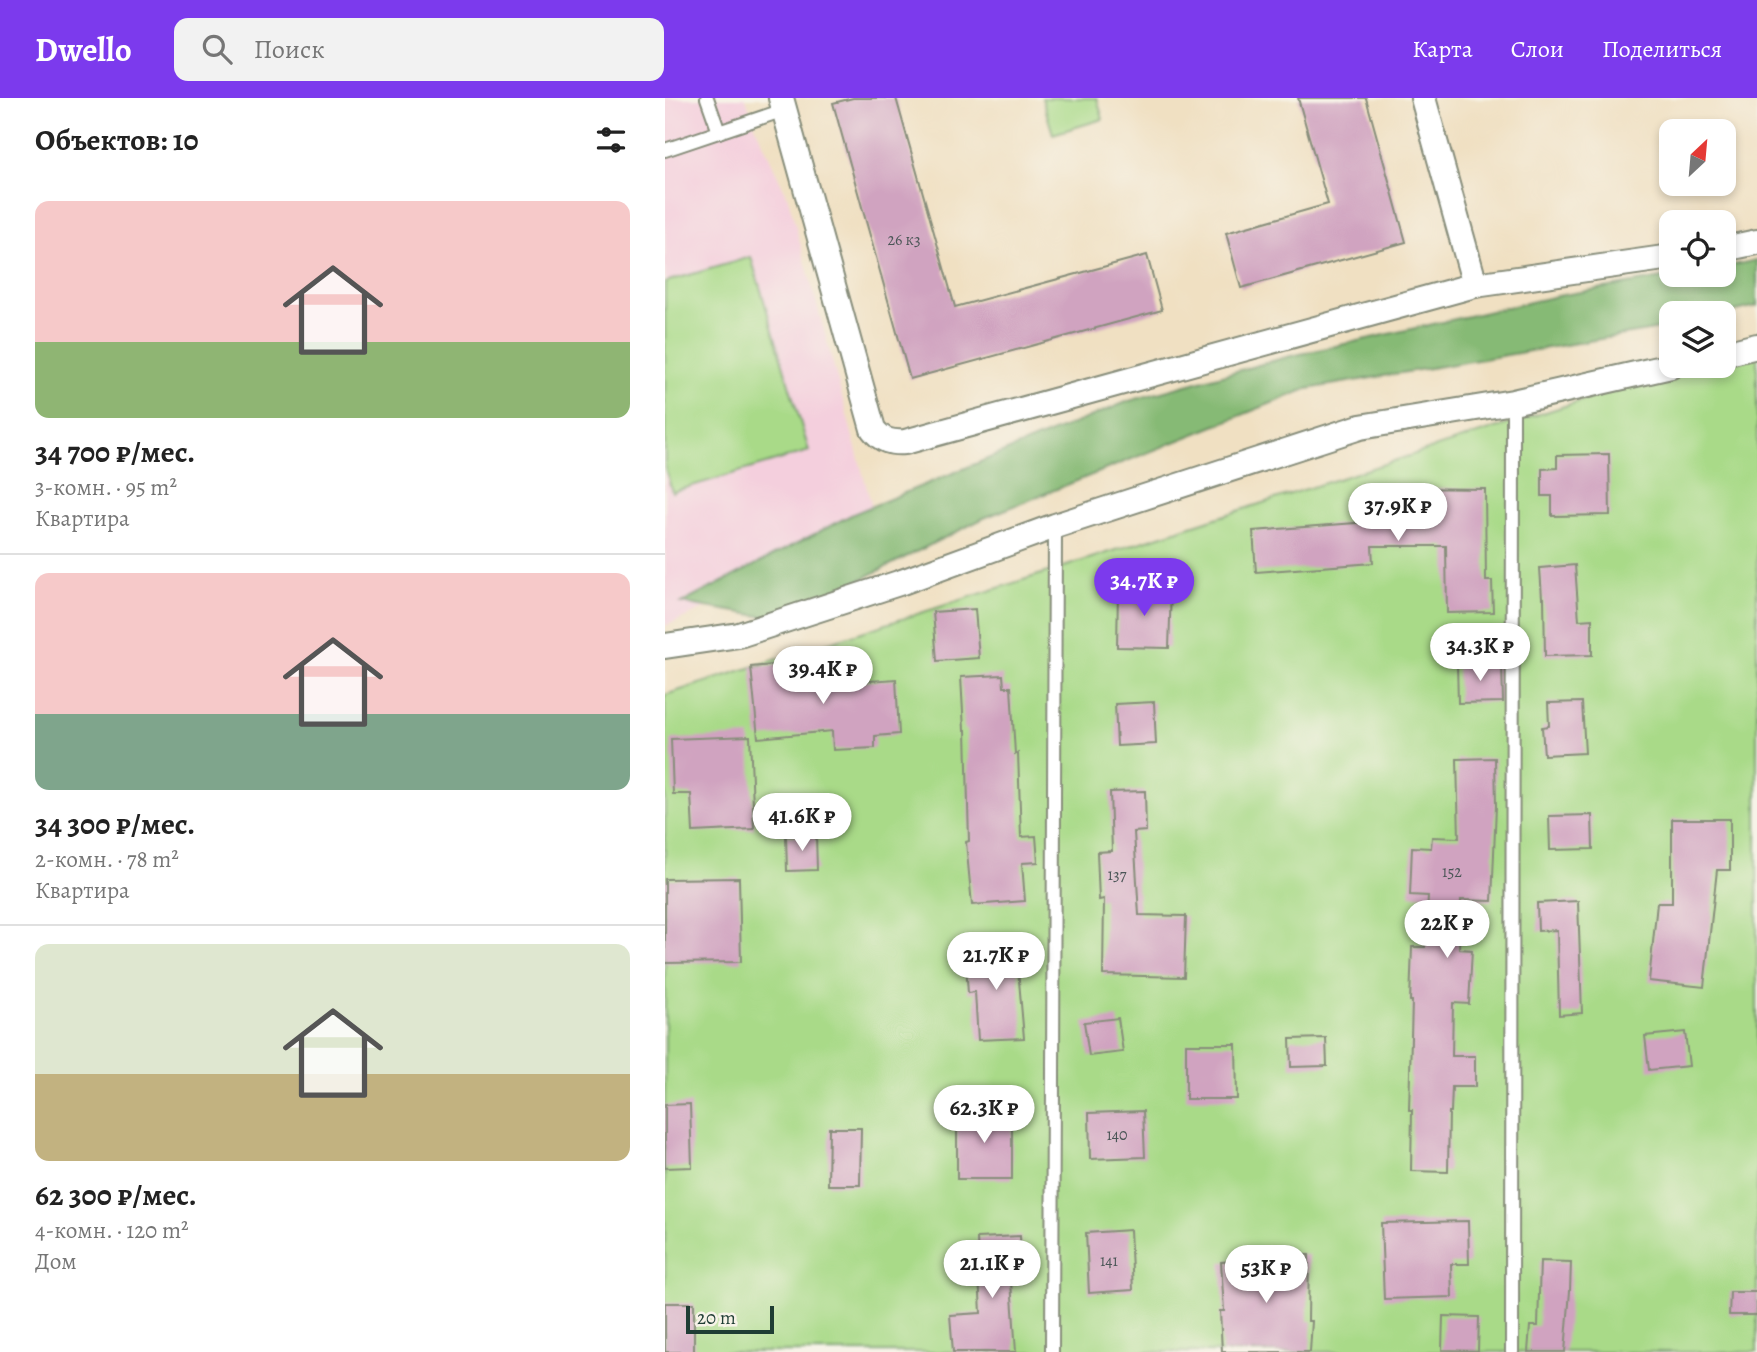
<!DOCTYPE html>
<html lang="ru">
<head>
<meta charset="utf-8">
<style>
	:root { --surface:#fff; --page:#f2f2f2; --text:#222; --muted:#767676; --line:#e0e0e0; --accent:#7c3aed }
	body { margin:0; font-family:Alegreya,serif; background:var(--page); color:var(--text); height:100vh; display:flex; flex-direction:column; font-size:26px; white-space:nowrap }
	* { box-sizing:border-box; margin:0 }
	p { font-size:23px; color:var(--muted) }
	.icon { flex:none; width:38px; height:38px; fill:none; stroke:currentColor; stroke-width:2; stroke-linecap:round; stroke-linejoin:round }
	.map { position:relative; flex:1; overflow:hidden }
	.drawer { display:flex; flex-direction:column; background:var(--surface); width:665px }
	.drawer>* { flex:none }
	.needle { width:46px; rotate:26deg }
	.fabs { position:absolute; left:994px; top:21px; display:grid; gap:14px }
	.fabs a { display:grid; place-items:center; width:77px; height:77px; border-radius:14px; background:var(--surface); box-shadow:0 4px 10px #0003; font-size:35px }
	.scale { position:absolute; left:21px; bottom:18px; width:88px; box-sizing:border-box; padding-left:7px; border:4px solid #1f3d34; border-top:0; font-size:19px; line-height:24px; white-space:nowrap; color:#1f3d34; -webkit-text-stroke:5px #f7f3e8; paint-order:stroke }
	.price { position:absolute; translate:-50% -60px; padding:0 16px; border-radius:24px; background:#fff; color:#222; font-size:23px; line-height:46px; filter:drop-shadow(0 2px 4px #0008) }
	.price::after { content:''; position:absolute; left:50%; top:42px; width:21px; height:16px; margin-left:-10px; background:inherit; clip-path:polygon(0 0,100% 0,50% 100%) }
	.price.selected { background:var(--accent); color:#fff }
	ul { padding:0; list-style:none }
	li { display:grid; align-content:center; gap:14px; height:371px; padding:0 35px }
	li+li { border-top:2px solid var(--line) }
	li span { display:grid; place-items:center; height:217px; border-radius:14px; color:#555 }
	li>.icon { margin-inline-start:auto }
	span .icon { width:126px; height:126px; fill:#fffc; stroke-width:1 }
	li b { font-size:30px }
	h2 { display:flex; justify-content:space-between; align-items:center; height:84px; padding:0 35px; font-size:30px }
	header { display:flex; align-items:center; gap:42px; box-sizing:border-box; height:98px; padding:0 35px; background:var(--accent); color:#fff }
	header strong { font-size:33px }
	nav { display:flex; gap:38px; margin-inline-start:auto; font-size:24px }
	.search { width:490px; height:63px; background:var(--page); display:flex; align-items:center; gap:18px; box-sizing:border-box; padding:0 24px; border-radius:14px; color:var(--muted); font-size:26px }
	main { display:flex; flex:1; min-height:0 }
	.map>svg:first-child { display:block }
	.built { fill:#f4cfdd }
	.green { fill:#a9da88; stroke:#648c5e; stroke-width:2 }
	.forest { fill:#86ba74; stroke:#527c54; stroke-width:2 }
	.building { fill:#d0a3c0 }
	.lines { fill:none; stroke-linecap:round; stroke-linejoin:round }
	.service-casing { stroke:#888e7b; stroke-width:16 }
	.minor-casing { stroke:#888e7b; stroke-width:28 }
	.service { stroke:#fff; stroke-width:12 }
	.minor { stroke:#fff; stroke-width:24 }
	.labels { text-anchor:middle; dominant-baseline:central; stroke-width:5; stroke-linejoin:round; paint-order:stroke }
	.number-label { font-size:16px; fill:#4b5657 }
</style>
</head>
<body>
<header>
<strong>Dwello</strong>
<div class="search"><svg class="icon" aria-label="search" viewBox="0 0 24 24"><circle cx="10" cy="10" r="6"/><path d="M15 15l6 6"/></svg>Поиск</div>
<nav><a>Карта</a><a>Слои</a><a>Поделиться</a></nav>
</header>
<main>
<section class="drawer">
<h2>Объектов: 10<svg class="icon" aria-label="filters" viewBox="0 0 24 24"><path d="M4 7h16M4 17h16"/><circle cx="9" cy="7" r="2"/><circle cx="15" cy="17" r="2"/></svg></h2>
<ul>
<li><span style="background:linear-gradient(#f6c9c9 65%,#8fb573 0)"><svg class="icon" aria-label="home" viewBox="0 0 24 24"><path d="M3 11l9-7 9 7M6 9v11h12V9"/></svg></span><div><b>34 700 ₽/мес.</b><p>3-комн. · 95 m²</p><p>Квартира</p></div></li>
<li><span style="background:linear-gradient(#f6c9c9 65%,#7fa58c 0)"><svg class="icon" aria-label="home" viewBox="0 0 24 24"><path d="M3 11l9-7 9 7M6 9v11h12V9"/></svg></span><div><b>34 300 ₽/мес.</b><p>2-комн. · 78 m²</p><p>Квартира</p></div></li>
<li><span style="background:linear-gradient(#dfe7d0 60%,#c2b280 0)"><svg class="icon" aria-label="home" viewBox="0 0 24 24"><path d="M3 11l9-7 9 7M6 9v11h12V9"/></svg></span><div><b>62 300 ₽/мес.</b><p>4-комн. · 120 m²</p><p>Дом</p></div></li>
</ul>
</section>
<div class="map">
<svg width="1092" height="1254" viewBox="0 0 1092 1254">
	<rect width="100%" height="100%" fill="#f7f3e8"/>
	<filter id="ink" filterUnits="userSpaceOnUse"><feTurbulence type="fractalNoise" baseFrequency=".0143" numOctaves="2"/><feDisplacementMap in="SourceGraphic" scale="14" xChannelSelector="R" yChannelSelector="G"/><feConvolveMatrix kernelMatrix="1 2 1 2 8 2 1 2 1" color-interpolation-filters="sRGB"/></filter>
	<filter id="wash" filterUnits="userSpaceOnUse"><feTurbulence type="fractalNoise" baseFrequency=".00686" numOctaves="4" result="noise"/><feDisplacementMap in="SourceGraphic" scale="28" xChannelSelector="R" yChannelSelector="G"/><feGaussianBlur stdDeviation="1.57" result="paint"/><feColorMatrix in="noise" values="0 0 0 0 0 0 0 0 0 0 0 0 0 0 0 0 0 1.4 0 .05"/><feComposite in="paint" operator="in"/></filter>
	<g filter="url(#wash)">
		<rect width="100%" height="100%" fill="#f0e0c2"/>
		<path class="built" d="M0,0h81l10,30 32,70 91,335 -214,93z"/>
		<g class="green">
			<path d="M377,0h55l6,21 -50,15z"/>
			<path d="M86,159l58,194 -137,41 -7,-25v-185z"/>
			<path d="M1092,246v1008h-1092v-657l1024,-329h35z"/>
		</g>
		<path class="forest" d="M1092,162v46l-33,8 -53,-1v14l-6,1 -358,61 -323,129 -120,60 -98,39 -84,-14 171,-89 276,-113 158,-44 270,-61 123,-21h44v-8z"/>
		<g id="blocks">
			<g class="building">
				<path d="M188,0h43l59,209 192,-52 15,55 -252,69 -77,-276z"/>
				<path d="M633,0h68l40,144 -165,46 -15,-55 102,-29z"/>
				<path d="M944,356l1,61 -58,1v-20h-10v-27l15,-1v-13z"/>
				<path d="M741,390l79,1 1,92h6l1,31 -46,1 -1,-67h-74l1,17 -117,9 -3,-41 154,-12z"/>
				<path d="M910,467l4,55 13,-1v36l-47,1 -1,-58h-2l-2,-30z"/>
				<path d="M453,491l53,1 -2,58 -52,-1z"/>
				<path d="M310,511l4,49 -42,3 -4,-49z"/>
				<path d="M148,563l2,24 81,-6 3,55 -24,2v12l-42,2 -1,-19 -74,7 -7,-71z"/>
				<path d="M792,566h45l1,38 -45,1z"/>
				<path d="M338,577l1,12h7l4,67 3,-1 3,84 15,-1 2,26 -16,1 3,38 -53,4 -6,-63 3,-1 -3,-111h-2l-3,-53z"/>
				<path d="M489,604l2,42 -39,2 -2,-42z"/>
				<path d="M917,604l3,51 -41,2 -2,-28 7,-1 -1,-23z"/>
				<path d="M85,638l4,93 -61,3 -2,-38h-18l-2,-55z"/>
				<path d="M830,660l1,48 -4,95 -31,-1 -2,49 13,1 -3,54 -16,-1 -1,53h23v31h-23l-1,25h-2l-1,60 -37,-1 1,-61h-3l3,-109h-2l2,-54h13l3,-51 -18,-1 2,-48 19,1 1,-11 27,1 -2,-79z"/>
				<path d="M480,693l1,40 -12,1 5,83 47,1 -2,61 -81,-2 1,-76 -5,1 -2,-48 15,-1 -2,-59z"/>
				<path d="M927,717l1,34 -43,1 -1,-34z"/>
				<path d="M1007,721h58v51h-13l-13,117 -55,-6 8,-78h15z"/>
				<path d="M151,736l1,36 -30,1 -1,-35z"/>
				<path d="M74,780l2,84 -76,1v-84z"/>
				<path d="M913,803l4,112 -23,2 -2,-85 -19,1 -1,-28z"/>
				<path d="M351,848l8,92 -46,2 -3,-48 -7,1 -3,-42z"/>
				<path d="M453,920l5,34 -34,4 -5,-34z"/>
				<path d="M1020,934l4,34 -40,4 -4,-34z"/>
				<path d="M661,940l1,28 -36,1 -1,-28z"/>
				<path d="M521,946h50l1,55h-51z"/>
				<path d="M25,1006l2,63 -27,1v-63z"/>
				<path d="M292,1012l55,1v68h-55z"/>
				<path d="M478,1013l2,46 -55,2 -1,-46z"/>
				<path d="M164,1030h32l-1,57h-32z"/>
				<path d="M803,1123l1,43h-18l1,33 -68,2 -3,-76z"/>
				<path d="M465,1132l3,60 -44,3 -3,-60z"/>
				<path d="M355,1138l3,45 -12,1 5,70h-63l-3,-37 31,-2 -4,-75z"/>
				<path d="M611,1157h33l-1,66h4l-2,31h-88l-2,-41h4l-3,-49 55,-4z"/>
				<path d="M875,1163l31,1 -1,29 -5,61h-37l2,-26h8z"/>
				<path d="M1065,1194h27v23h-28z"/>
				<rect x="0" y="1205" width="29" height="49"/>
				<path d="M778,1218l36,1 -1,34 -36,-1z"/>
			</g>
		</g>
	</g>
	<g filter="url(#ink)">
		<use href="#blocks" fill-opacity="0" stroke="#888e7b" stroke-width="2"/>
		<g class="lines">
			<g class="service-casing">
				<g id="service">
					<path d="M42,0l12,34"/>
					<path d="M0,52l119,-40"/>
					<path d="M387,1254l3,-826"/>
					<path d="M847,1254l1,-950"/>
				</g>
			</g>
			<g class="minor-casing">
				<g id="minor">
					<path d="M116,0l92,331c9,12 18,14 32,13l570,-157 196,-28"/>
					<path d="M758,0l52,187"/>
					<path d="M1059,151l33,-7"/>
					<path d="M1059,256l33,-8"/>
					<path d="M0,548l74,-11 163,-53 153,-56 305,-99 153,-25 158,-36"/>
				</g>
			</g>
			<use href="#service" class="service"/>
			<use href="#minor" class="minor"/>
		</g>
	</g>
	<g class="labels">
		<g class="number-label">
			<text x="239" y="142">26 к3</text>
			<text x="787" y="774">152</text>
			<text x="452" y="777">137</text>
			<text x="452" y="1037">140</text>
			<text x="444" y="1163">141</text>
		</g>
	</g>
</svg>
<div class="fabs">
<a><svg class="needle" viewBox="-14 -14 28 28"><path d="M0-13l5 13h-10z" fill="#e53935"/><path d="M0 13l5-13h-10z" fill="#767676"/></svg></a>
<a><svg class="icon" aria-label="locate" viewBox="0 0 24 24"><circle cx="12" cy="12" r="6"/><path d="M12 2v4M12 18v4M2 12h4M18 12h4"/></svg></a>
<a><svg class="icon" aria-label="layers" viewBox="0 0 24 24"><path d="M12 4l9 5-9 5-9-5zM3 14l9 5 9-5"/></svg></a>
</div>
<div class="scale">20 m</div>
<b class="price" style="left:733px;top:445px">37.9K ₽</b>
<b class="price selected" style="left:479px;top:520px">34.7K ₽</b>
<b class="price" style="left:815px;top:585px">34.3K ₽</b>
<b class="price" style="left:158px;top:608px">39.4K ₽</b>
<b class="price" style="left:137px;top:755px">41.6K ₽</b>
<b class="price" style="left:782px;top:862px">22K ₽</b>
<b class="price" style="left:331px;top:894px">21.7K ₽</b>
<b class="price" style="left:319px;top:1047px">62.3K ₽</b>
<b class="price" style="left:327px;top:1202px">21.1K ₽</b>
<b class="price" style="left:601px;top:1207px">53K ₽</b>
</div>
</main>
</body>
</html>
